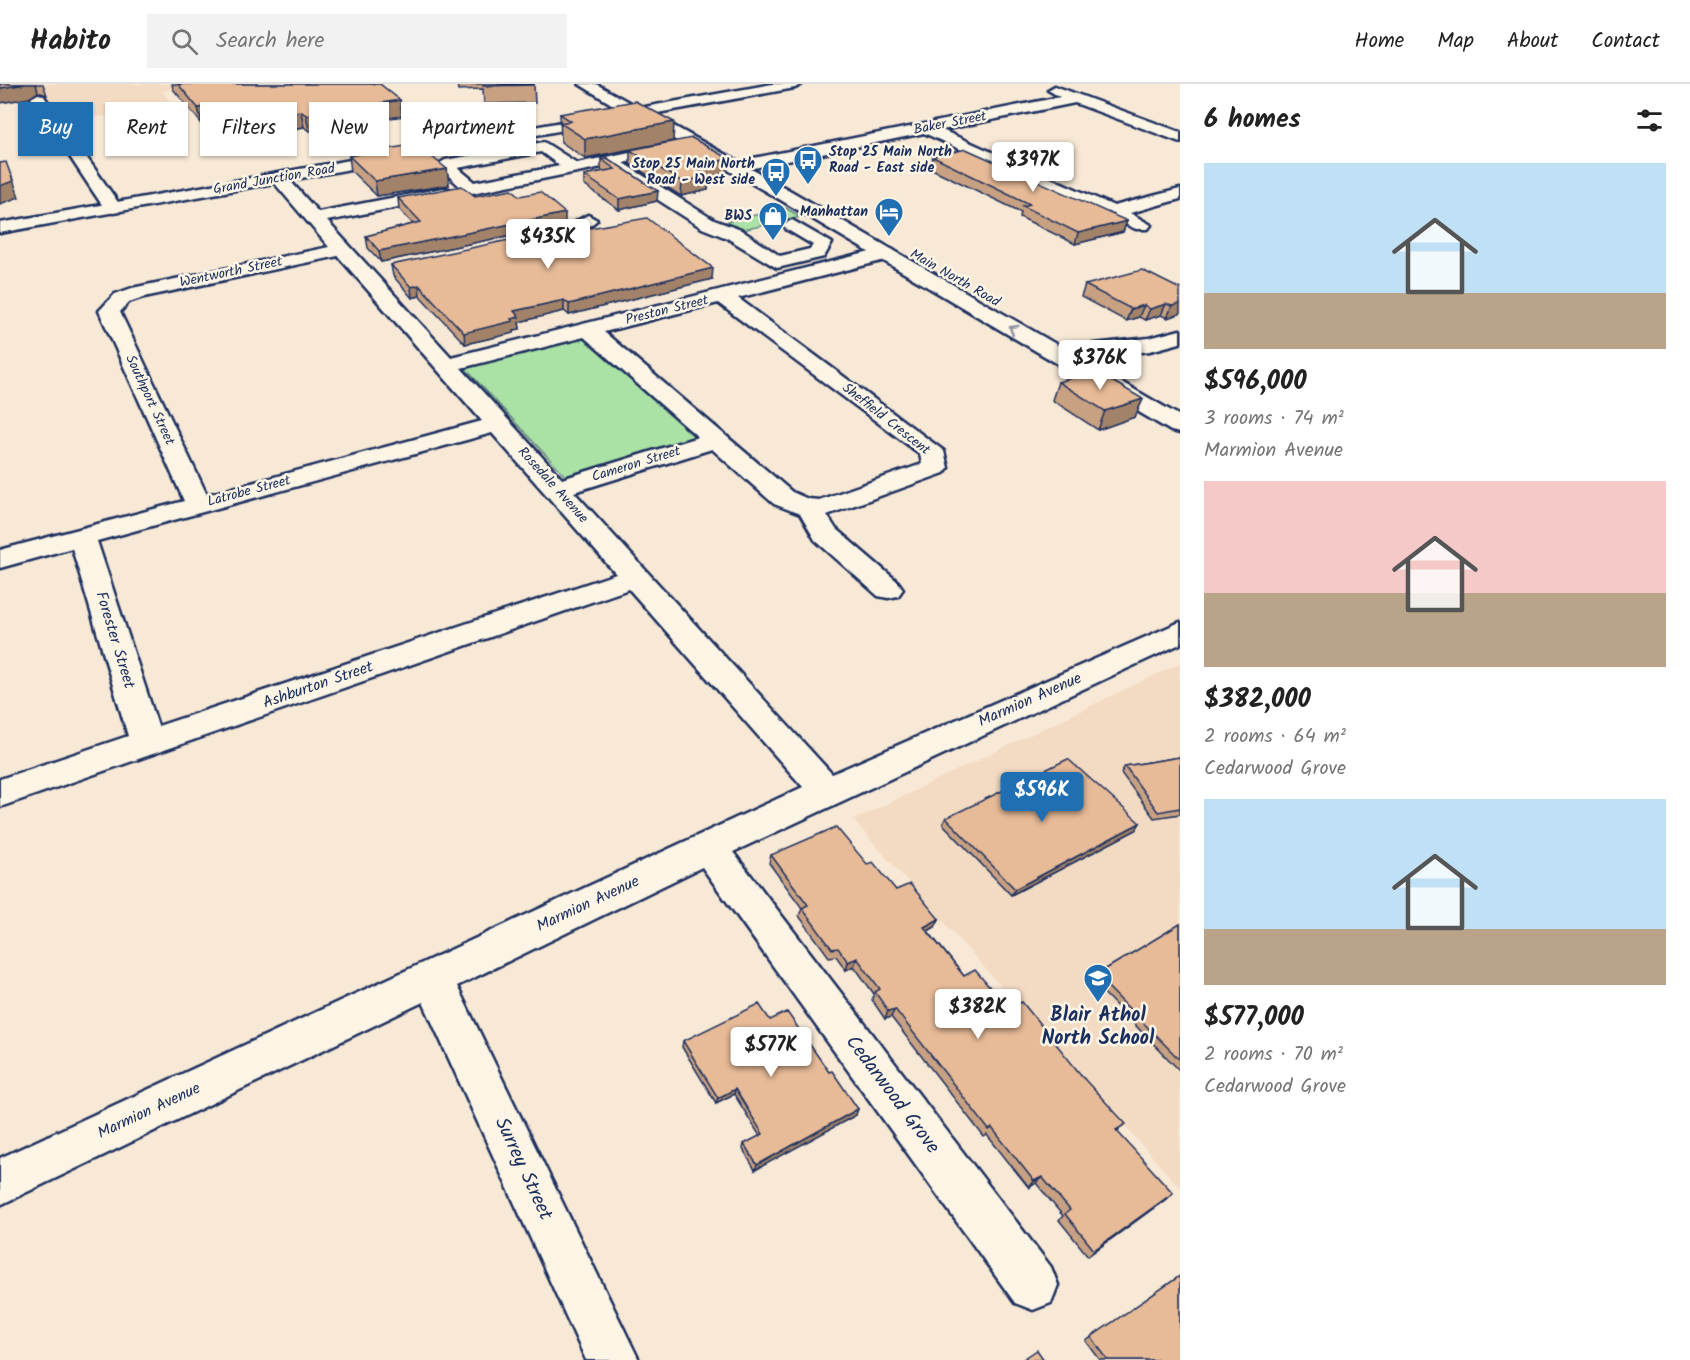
<!DOCTYPE html>
<html lang="en">
<head>
<meta charset="utf-8">
<style>
	:root { --surface:#fff; --page:#f2f2f2; --text:#222; --muted:#767676; --line:#e0e0e0; --accent:#1f6fb2 }
	body { margin:0; font-family:Kalam,sans-serif; background:var(--page); color:var(--text); height:100vh; display:flex; flex-direction:column; font-size:22px; white-space:nowrap }
	* { box-sizing:border-box; margin:0 }
	p { font-size:20px; color:var(--muted) }
	.icon { flex:none; width:33px; height:33px; fill:none; stroke:currentColor; stroke-width:2; stroke-linecap:round; stroke-linejoin:round }
	.map { position:relative; flex:1; overflow:hidden }
	.sheet { display:flex; flex-direction:column; background:var(--surface); width:510px }
	.sheet>* { flex:none }
	.guide { position:absolute; left:18px; top:18px; width:570px; height:54px; display:flex; gap:12px }
	.price { position:absolute; translate:-50% -51px; padding:0 14px; border-radius:6px; background:#fff; color:#222; font-size:20px; line-height:39px; filter:drop-shadow(0 2px 3px #0008) }
	.price::after { content:''; position:absolute; left:50%; top:36px; width:18px; height:14px; margin-left:-9px; background:inherit; clip-path:polygon(0 0,100% 0,50% 100%) }
	.price.active { background:var(--accent); color:#fff }
	ul { padding:0; list-style:none }
	li { display:grid; align-content:center; gap:12px; height:318px; padding:0 24px }
	li span { display:grid; place-items:center; height:186px; border-radius:0px; color:#555 }
	li>.icon { margin-inline-start:auto }
	span .icon { width:108px; height:108px; fill:#fffc; stroke-width:1 }
	li b { font-size:26px }
	h2 { display:flex; justify-content:space-between; align-items:center; height:72px; padding:0 24px; font-size:26px }
	.pill { padding:0 21px; border-radius:0px; background:var(--surface); box-shadow:0 2px 4px #0004; font-size:21px; line-height:54px }
	.pill.active { background:var(--accent); color:#fff }
	header { display:flex; align-items:center; gap:36px; box-sizing:border-box; height:84px; padding:0 30px; background:var(--surface); border-bottom:2px solid var(--line) }
	header strong { font-size:28px }
	nav { display:flex; gap:33px; margin-inline-start:auto; font-size:21px }
	.search { width:420px; height:54px; background:var(--page); display:flex; align-items:center; gap:15px; box-sizing:border-box; padding:0 21px; border-radius:0px; color:var(--muted); font-size:22px }
	main { display:flex; flex:1; min-height:0 }
	.map>svg:first-child { display:block }
	.built { fill:#f3dbc3 }
	.green { fill:#aae1a5; stroke:#628882; stroke-width:1.5 }
	.lines { fill:none; stroke-linecap:round; stroke-linejoin:round }
	.minor-casing { stroke:#1b2f5e; stroke-width:5 }
	.highway-casing { stroke:#1b2f5e; stroke-width:5 }
	.minor { fill:#fcf5e5; fill-rule:evenodd }
	.highway { fill:#fcf5e5; fill-rule:evenodd }
	.wall { fill:#c8a183; stroke:#1b2f5e; stroke-width:1.5 }
	.shaded-wall { fill:#a2836a; stroke:#1b2f5e; stroke-width:1.5 }
	.building { fill:#e8bb98; stroke:#1b2f5e; stroke-width:1.5 }
	.oneway { stroke:#8c92a2 }
	.labels { text-anchor:middle; dominant-baseline:central; stroke-width:5; stroke-linejoin:round; paint-order:stroke }
	.far-street-label { font-size:14px; fill:#1b2f5e; stroke:#fcf5e5 }
	.far-poi-label { font-size:14px; font-weight:bold; fill:#1b2f5e; stroke:#fcf5e5; text-anchor:end }
	.street-label { font-size:16px; fill:#1b2f5e; stroke:#fcf5e5 }
	.near-poi-label { font-size:20px; font-weight:bold; fill:#1b2f5e; stroke:#fcf5e5 }
	.near-street-label { font-size:20px; fill:#1b2f5e; stroke:#fcf5e5 }
</style>
</head>
<body>
<header>
<strong>Habito</strong>
<div class="search"><svg class="icon" aria-label="search" viewBox="0 0 24 24"><circle cx="10" cy="10" r="6"/><path d="M15 15l6 6"/></svg>Search here</div>
<nav><a>Home</a><a>Map</a><a>About</a><a>Contact</a></nav>
</header>
<main>
<div class="map">
<svg width="1180" height="1276" viewBox="0 0 1180 1276">
	<rect width="100%" height="100%" fill="#f8e9d6"/>
	<filter id="ink" filterUnits="userSpaceOnUse"><feTurbulence type="fractalNoise" baseFrequency=".0167" numOctaves="2"/><feDisplacementMap in="SourceGraphic" scale="12" xChannelSelector="R" yChannelSelector="G"/><feConvolveMatrix kernelMatrix="1 2 1 2 8 2 1 2 1" color-interpolation-filters="sRGB"/></filter>
	<g filter="url(#ink)">
		<g class="built">
			<path d="M36,0h173l-47,7 12,15 -115,17z"/>
			<path d="M1180,579v525l-327,-368z"/>
		</g>
		<g class="green">
			<path d="M786,124l15,9 -63,14 -21,-7z"/>
			<path d="M584,252l116,100 -135,40 -101,-109z"/>
		</g>
		<g class="lines">
			<g class="minor-casing">
				<g id="minor">
					<path d="M1055,2l125,46v10l-105,-39 -133,27 172,76 66,-17v10l-50,14 21,12 -3,4h-12l-212,-96 -170,35 -8,-5 8,-5 306,-61 -12,-7z"/>
					<path d="M38,10l5,1 79,113 -3,4 -6,1 -9,-5 -73,-110z"/>
					<path d="M544,58l33,21 96,-20 6,2 2,3 -2,3 -56,12 91,57 27,10 39,26 30,-7 3,-4 -27,-16 -3,-4 9,-5 40,23 -8,14 -47,11 -50,-30 -25,-10 -89,-57 -1,-6 -140,28 -6,-1 -29,-27 8,-5zM541,68l19,14 -85,16 -17,-14z"/>
					<path d="M279,90l6,1 33,37 125,-24 6,1 3,4 -3,4 -122,24 124,136 435,-109 7,2 3,4 -3,4 -155,40 206,153 4,17 -4,5 -117,42 9,14 62,53 5,7 -5,7 -10,2 -10,-2 -63,-56 -15,-26 -26,-10 -62,-55 -138,43 258,282 348,-152v22l-447,208 318,415 7,18 -7,18 -18,7 -18,-7 -313,-436 -245,119 182,374h-53l-163,-358 -423,203v-47l803,-371 -174,-198 -629,218v-28l128,-43 -56,-188 -72,20v-18l184,-49 -85,-190 16,-17 17,-6 197,-41 -58,-68zM338,172l144,165 -275,74 -87,-183 9,-10 15,-5zM718,219l202,151 2,10 -103,36 -11,-1 -16,-7 -188,-160zM584,253l114,100 -136,42 -101,-111zM492,349l124,141 -458,152 -61,-185z"/>
					<path d="M588,131l9,5 -17,14 -44,9 -9,-6 2,-4 38,-7z"/>
					<path d="M1180,246v13l-30,8 -65,8 -8,-2 -3,-5 3,-5 8,-2 64,-7z"/>
				</g>
			</g>
			<g class="highway-casing">
				<path id="highway" d="M579,0h17l43,24 133,-24h30l-7,4 -143,26 139,77 389,225v17l-9,-2 -392,-232 -144,-82 -635,116v-10l623,-112z"/>
			</g>
			<use href="#minor" class="minor"/>
			<use href="#highway" class="highway"/>
		</g>
		<g class="wall">
			<path d="M0,0h43l4,11 -9,-3 -9,6z"/>
			<path d="M172,0h208l22,32 -93,15 -5,-4 -84,12 -12,-16 -6,1 -29,-35z"/>
			<path d="M457,0h77l1,19 -51,1 -1,-15 -25,1z"/>
			<path d="M560,30l113,27 -88,17 -24,-16z"/>
			<path d="M630,66l98,23 -19,4 -1,13 -27,6 -51,-32z"/>
			<path d="M349,72l98,13 2,16 -72,11 -26,-25z"/>
			<path d="M933,73l194,64 -4,11 -48,12 -55,-27 1,-5 -91,-44z"/>
			<path d="M607,74l50,43 -38,9 -35,-25v-10l19,-4 -2,-2v-10z"/>
			<path d="M475,112h45l45,28 -184,38 -13,-14 -2,-12 47,-12 -14,-15 -1,-11z"/>
			<path d="M584,145l128,50 -143,36 -5,-4 -45,11 1,7 -6,1v3l-49,11 -45,-48 -8,2 -19,-22 -2,-11z"/>
			<path d="M1085,201l95,4 -13,29 -6,-3 -16,5 -6,-3 -13,4 -45,-24z"/>
			<path d="M1058,298l85,17 -8,18 -37,13 -46,-30z"/>
			<path d="M1180,673v57l-26,4 -33,-45 4,-7z"/>
			<path d="M946,734l190,12 -125,65 -68,-71z"/>
			<path d="M771,771l96,9 29,26 43,29 -4,8 -7,4 36,45 44,33 111,121 -2,1 49,68 -78,57 -29,-36 4,-4 -27,-33 -7,5 -42,-53 -3,2 -93,-120 -6,2 -13,-19 2,-6 -20,-28 -8,4 -10,-14 -7,1 -30,-41 3,-8 -33,-45z"/>
			<path d="M1180,840v147l-88,-90 4,-6z"/>
			<path d="M770,936l59,52 27,43 -101,55 -12,-21 1,-5 16,-8 -26,-42 -18,9 -34,-56 1,-6z"/>
			<path d="M1180,1192v84h-80l-14,-19z"/>
		</g>
		<g class="shaded-wall">
			<path d="M25,0h11l2,8 -9,6 -29,5v-15z"/>
			<path d="M400,16l2,16 -93,15 -3,-16z"/>
			<path d="M204,23l4,16 -6,1 -4,-16z"/>
			<path d="M301,27l3,16 -84,12 -4,-16z"/>
			<path d="M674,38l-1,19 -88,17v-19z"/>
			<path d="M729,75l-1,14 -19,4 -1,13 -27,6 1,-14 11,-16z"/>
			<path d="M447,85l2,16 -72,11 -2,-15z"/>
			<path d="M12,93l7,20 -19,7v-18z"/>
			<path d="M658,107l-1,10 -38,9v-11z"/>
			<path d="M565,129v11l-184,38 -2,-11z"/>
			<path d="M1127,137l-4,11 -48,12 3,-11z"/>
			<path d="M713,184l-1,11 -143,36v-11z"/>
			<path d="M419,201l1,11 -8,2 -1,-11z"/>
			<path d="M564,216v11l-45,11 1,7 -6,1v3l-49,11 -1,-11 50,-22z"/>
			<path d="M1166,220l-5,11 -16,5 5,-11z"/>
			<path d="M1180,220v10l-13,4 5,-12z"/>
			<path d="M1144,221l-5,12 -13,4 5,-12z"/>
			<path d="M1143,315l-8,18 -37,13 7,-19z"/>
			<path d="M1140,739l-4,7 -125,65 4,-6z"/>
			<path d="M939,835l-4,8 -15,8 4,-8z"/>
			<path d="M857,874l-3,8 -8,4 2,-8z"/>
			<path d="M895,925l-4,8 -6,2 3,-8z"/>
			<path d="M735,1005l-1,5 -18,9 2,-5z"/>
			<path d="M858,1025l-2,6 -101,55 2,-5z"/>
			<path d="M1042,1093l-6,6 -7,5 5,-7z"/>
			<path d="M1173,1109l-7,6 -78,57 6,-6z"/>
		</g>
		<g class="building">
			<path d="M0,0h25l-25,4z"/>
			<path d="M178,0h202l20,16 -94,15 -5,-4 -85,12 -12,-16 -6,1z"/>
			<path d="M483,0h51v1l-51,1z"/>
			<path d="M635,17l39,21 -89,17 -25,-16 11,-2 -11,-7z"/>
			<path d="M692,54l37,21 -36,7 17,10 -28,6 -52,-32z"/>
			<path d="M416,60l31,25 -72,12 -26,-25z"/>
			<path d="M966,65l161,72 -49,12 -55,-27 7,-2 -97,-47z"/>
			<path d="M607,74l51,33 -39,8 -35,-24 31,-6 -14,-10z"/>
			<path d="M6,78l7,19 -13,5v-23z"/>
			<path d="M462,102l13,10 37,-7 8,7 20,-4 25,21 -186,38 -13,-15 55,-14 -23,-24z"/>
			<path d="M647,134l66,50 -144,36 -5,-4 -50,11 5,6 -8,2 2,2 -49,12 -45,-48 -8,2 -20,-22 189,-40 4,4z"/>
			<path d="M1142,186l38,19v15l-8,2 -6,-2 -16,5 -6,-4 -13,4 -46,-24z"/>
			<path d="M1095,287l48,28 -38,12 -47,-29z"/>
			<path d="M1180,673v51l-22,4 -33,-46z"/>
			<path d="M1068,675l72,64 -125,66 -69,-71z"/>
			<path d="M836,743l31,37 6,-2 23,28 14,-6 29,35 -15,8 40,49 11,-6 33,39 14,-7 64,79 40,43 -10,6 57,63 -79,57 -29,-36 5,-4 -28,-33 -8,4 -42,-53 -3,2 -94,-121 -7,2 -13,-19 5,-3 -23,-31 -9,4 -10,-14 -6,1 -30,-41 6,-3 -37,-50z"/>
			<path d="M1180,840v136l-84,-85z"/>
			<path d="M759,920l11,16 17,-8 42,60 3,-1 26,38 -101,56 -13,-21 19,-10 -28,-45 -17,9 -35,-57z"/>
			<path d="M1180,1192v84h-72l-17,-23z"/>
			<path d="M1037,1266l7,10h-22z"/>
		</g>
		<defs><path id="oneway-chevron" d="M-2-3.5L2.5 0L-2 3.5" fill="none" stroke-width="1.6" stroke-linecap="round" stroke-linejoin="round" transform="scale(1.5)"/></defs>
		<use class="oneway" href="#oneway-chevron" transform="translate(1013 245) rotate(-149)"/>
	</g>
	<defs>
		<g id="bus-pin" transform="scale(1.5)"><path d="M0 17L-7.5 6A9.5 9.5 0 1 1 7.5 6Z" fill="#1f6fb2" stroke="#fcf5e5"/><path d="M-5-6H5V4H4V6H2V4H-2V6H-4V4H-5ZM-3.5-4V0h7V-4ZM-3.5 1.2v1.5H-2V1.2ZM2 1.2v1.5H3.5V1.2Z" fill="#fff"/></g>
		<g id="hotel-pin" transform="scale(1.5)"><path d="M0 17L-7.5 6A9.5 9.5 0 1 1 7.5 6Z" fill="#1f6fb2" stroke="#fcf5e5"/><path d="M-6-4.5h1.5V1H6V5H4.5V3h-9V5H-6ZM-4 0a1.8 1.8 0 1 1 3.6 0ZM.5 0V-2.5h3Q6-2.5 6 0Z" fill="#fff"/></g>
		<g id="shop-pin" transform="scale(1.5)"><path d="M0 17L-7.5 6A9.5 9.5 0 1 1 7.5 6Z" fill="#1f6fb2" stroke="#fcf5e5"/><path d="M-5-2.5h2.3a2.7 3.5 0 0 1 5.4 0H5L5.5 6h-11ZM-1.5-2.5h3a1.5 2.3 0 0 0-3 0Z" fill="#fff"/></g>
		<g id="school-pin" transform="scale(1.5)"><path d="M0 17L-7.5 6A9.5 9.5 0 1 1 7.5 6Z" fill="#1f6fb2" stroke="#fcf5e5"/><path d="M0-5L7-2L0 1L-7-2ZM-4 1L0 2.5L4 1V4Q0 6-4 4Z" fill="#fff"/></g>
	</defs>
	<g fill-rule="evenodd">
		<use href="#bus-pin" x="808" y="76"/>
		<use href="#bus-pin" x="776" y="88"/>
		<use href="#hotel-pin" x="889" y="128"/>
		<use href="#shop-pin" x="773" y="132"/>
		<use href="#school-pin" x="1098" y="894"/>
	</g>
	<g class="labels">
		<g class="far-street-label">
			<text transform="translate(950 39) rotate(-11)">Baker Street</text>
			<text transform="translate(274 95) rotate(-10)">Grand Junction Road</text>
			<text transform="translate(231 188) rotate(-12)">Wentworth Street</text>
			<text transform="translate(955 194) rotate(30)">Main North Road</text>
			<text transform="translate(667 226) rotate(-14)">Preston Street</text>
			<text transform="translate(150 316) rotate(65)">Southport Street</text>
			<text transform="translate(886 335) rotate(38)">Sheffield Crescent</text>
			<text transform="translate(636 380) rotate(-17)">Cameron Street</text>
			<text transform="translate(553 401) rotate(48)">Rosedale Avenue</text>
			<text transform="translate(249 407) rotate(-15)">Latrobe Street</text>
		</g>
		<g class="far-poi-label">
			<text x="829" y="68" text-anchor="start">Stop 25 Main North<tspan x="829" dy="16">Road - East side</tspan></text>
			<text x="755" y="80">Stop 25 Main North<tspan x="755" dy="16">Road - West side</tspan></text>
			<text x="868" y="128">Manhattan</text>
			<text x="752" y="132">BWS</text>
		</g>
		<g class="street-label">
			<text transform="translate(115 556) rotate(73)">Forester Street</text>
			<text transform="translate(318 601) rotate(-19)">Ashburton Street</text>
			<text transform="translate(1030 616) rotate(-24)">Marmion Avenue</text>
			<text transform="translate(588 820) rotate(-25)">Marmion Avenue</text>
			<text transform="translate(149 1027) rotate(-25)">Marmion Avenue</text>
		</g>
		<g class="near-poi-label">
			<text x="1098" y="932">Blair Athol<tspan x="1098" dy="23">North School</tspan></text>
		</g>
		<g class="near-street-label">
			<text transform="translate(892 1011) rotate(53)">Cedarwood Grove</text>
			<text transform="translate(523 1085) rotate(65)">Surrey Street</text>
		</g>
	</g>
</svg>
<b class="price" style="left:1033px;top:109px">$397K</b>
<b class="price" style="left:548px;top:186px">$435K</b>
<b class="price" style="left:1100px;top:307px">$376K</b>
<b class="price active" style="left:1042px;top:739px">$596K</b>
<b class="price" style="left:978px;top:956px">$382K</b>
<b class="price" style="left:771px;top:994px">$577K</b>
<div class="guide">
<a class="pill active">Buy</a>
<a class="pill">Rent</a>
<a class="pill">Filters</a>
<a class="pill">New</a>
<a class="pill">Apartment</a>
</div>
</div>
<section class="sheet">
<h2>6 homes<svg class="icon" aria-label="filters" viewBox="0 0 24 24"><path d="M4 7h16M4 17h16"/><circle cx="9" cy="7" r="2"/><circle cx="15" cy="17" r="2"/></svg></h2>
<ul>
<li><span style="background:linear-gradient(#bfe0f5 70%,#b9a48a 0)"><svg class="icon" aria-label="home" viewBox="0 0 24 24"><path d="M3 11l9-7 9 7M6 9v11h12V9"/></svg></span><div><b>$596,000</b><p>3 rooms · 74 m²</p><p>Marmion Avenue</p></div></li>
<li><span style="background:linear-gradient(#f6c9c9 60%,#b9a48a 0)"><svg class="icon" aria-label="home" viewBox="0 0 24 24"><path d="M3 11l9-7 9 7M6 9v11h12V9"/></svg></span><div><b>$382,000</b><p>2 rooms · 64 m²</p><p>Cedarwood Grove</p></div></li>
<li><span style="background:linear-gradient(#bfe0f5 70%,#b9a48a 0)"><svg class="icon" aria-label="home" viewBox="0 0 24 24"><path d="M3 11l9-7 9 7M6 9v11h12V9"/></svg></span><div><b>$577,000</b><p>2 rooms · 70 m²</p><p>Cedarwood Grove</p></div></li>
</ul>
</section>
</main>
</body>
</html>
